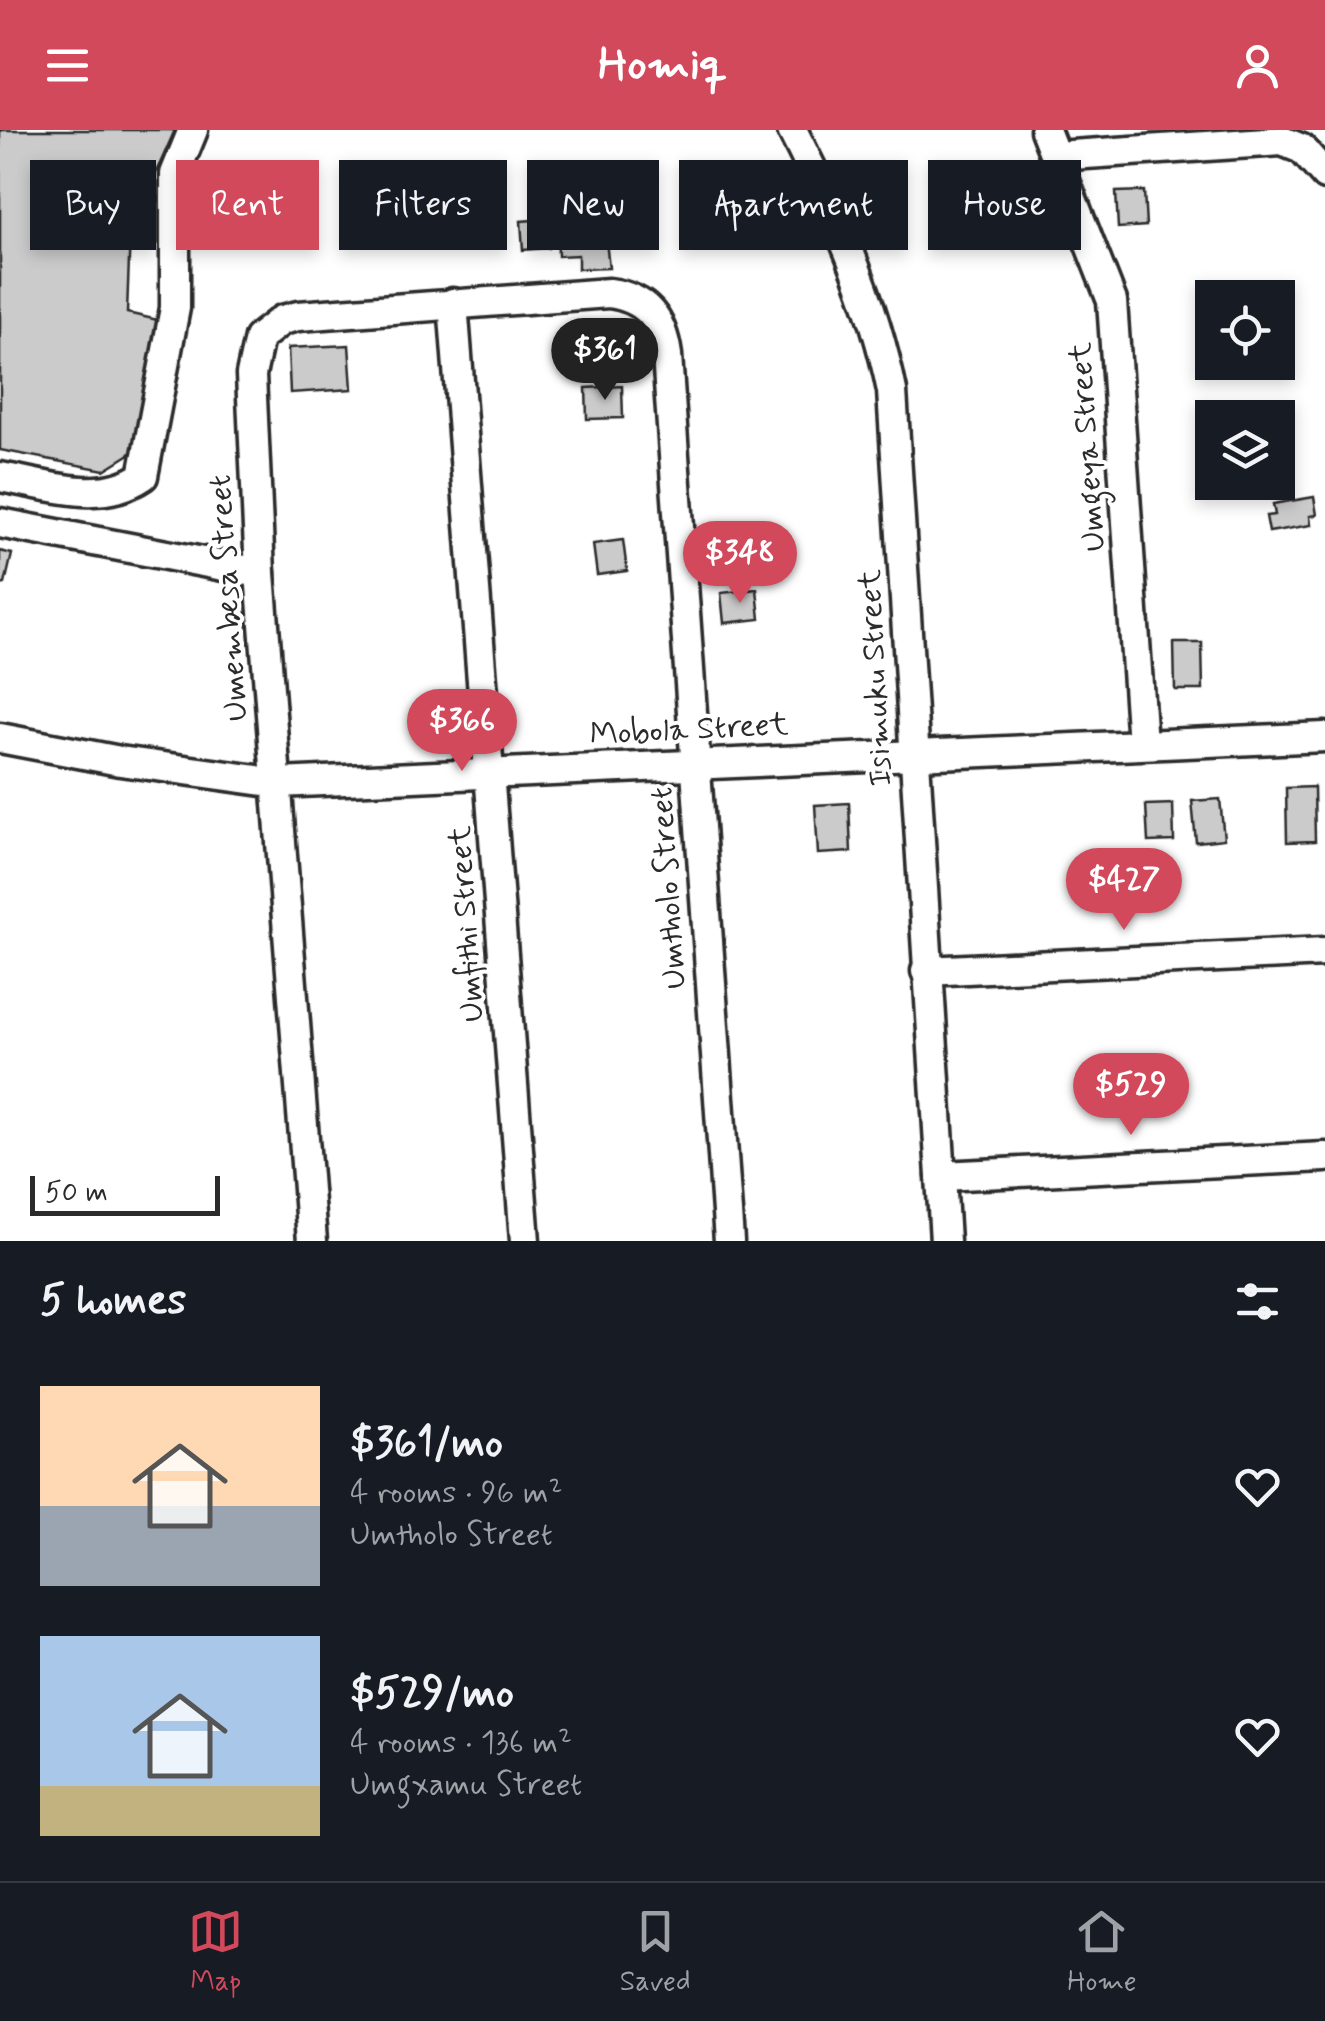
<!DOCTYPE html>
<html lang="en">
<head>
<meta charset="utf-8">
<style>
	:root { --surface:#171b24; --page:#242831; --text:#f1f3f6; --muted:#9ea1a6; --line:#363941; --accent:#d1495b }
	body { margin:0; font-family:Mynerve,sans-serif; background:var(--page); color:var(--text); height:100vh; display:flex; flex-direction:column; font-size:38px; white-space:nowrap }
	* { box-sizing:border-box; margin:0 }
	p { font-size:32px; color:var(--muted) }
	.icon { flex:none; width:55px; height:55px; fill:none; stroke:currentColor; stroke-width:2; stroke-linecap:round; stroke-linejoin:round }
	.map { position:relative; height:1111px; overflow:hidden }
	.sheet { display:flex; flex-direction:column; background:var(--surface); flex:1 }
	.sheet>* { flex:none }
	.hud { position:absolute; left:30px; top:30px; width:1265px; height:90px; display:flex; gap:20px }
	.fabs { position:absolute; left:1195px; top:150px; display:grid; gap:20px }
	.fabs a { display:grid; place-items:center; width:100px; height:100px; border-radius:0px; background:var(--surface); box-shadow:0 5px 15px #0003; font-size:50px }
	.scale { position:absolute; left:30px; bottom:25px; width:190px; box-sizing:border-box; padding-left:10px; border:5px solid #2b2b2b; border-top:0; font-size:28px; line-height:35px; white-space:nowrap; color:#2b2b2b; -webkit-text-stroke:8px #fff; paint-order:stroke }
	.price { position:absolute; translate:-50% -85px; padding:0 22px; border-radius:35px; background:var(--accent); color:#fff; font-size:32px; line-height:65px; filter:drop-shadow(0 2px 5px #0008) }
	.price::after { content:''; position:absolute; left:50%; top:60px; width:30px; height:22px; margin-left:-15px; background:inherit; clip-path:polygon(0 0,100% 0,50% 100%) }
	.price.current { background:#222; color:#fff }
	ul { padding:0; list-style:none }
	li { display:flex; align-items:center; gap:30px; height:250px; padding:0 40px }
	li span { display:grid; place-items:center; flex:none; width:280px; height:200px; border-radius:0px; color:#555 }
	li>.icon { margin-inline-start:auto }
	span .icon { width:120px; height:120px; fill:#fffc; stroke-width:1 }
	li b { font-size:42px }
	h2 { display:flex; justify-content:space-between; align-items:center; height:120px; padding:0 40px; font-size:42px }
	.chip { padding:0 35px; border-radius:0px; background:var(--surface); box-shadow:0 5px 15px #0003; font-size:35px; line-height:90px }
	.chip.current { background:var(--accent); color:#fff }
	header { display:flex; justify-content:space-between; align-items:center; height:130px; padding:0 40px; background:var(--accent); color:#fff; font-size:45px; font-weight:700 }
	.tab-bar { display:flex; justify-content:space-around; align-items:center; height:140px; border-top:2px solid var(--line); background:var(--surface); font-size:28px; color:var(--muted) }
	.tab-bar a { display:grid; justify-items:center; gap:5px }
	.tab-bar .current { color:var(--accent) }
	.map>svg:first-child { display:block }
	.building { fill:#cbcbcb; stroke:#2b2b2b; stroke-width:2.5 }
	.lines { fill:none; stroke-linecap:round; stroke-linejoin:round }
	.minor-casing { stroke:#2b2b2b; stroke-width:35 }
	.minor { stroke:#fff; stroke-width:28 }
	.labels { text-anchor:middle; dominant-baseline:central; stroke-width:8; stroke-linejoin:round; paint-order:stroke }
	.street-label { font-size:32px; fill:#2b2b2b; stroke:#fff }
</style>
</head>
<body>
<header><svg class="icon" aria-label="menu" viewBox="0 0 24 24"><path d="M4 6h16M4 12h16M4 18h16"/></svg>Homiq<svg class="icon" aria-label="person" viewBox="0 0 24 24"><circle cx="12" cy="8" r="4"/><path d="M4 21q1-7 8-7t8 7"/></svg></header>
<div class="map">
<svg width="1325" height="1111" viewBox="0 0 1325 1111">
	<rect width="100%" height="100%" fill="#fff"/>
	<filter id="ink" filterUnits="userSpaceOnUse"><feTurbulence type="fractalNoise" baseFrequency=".01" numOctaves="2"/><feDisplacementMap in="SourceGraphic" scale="20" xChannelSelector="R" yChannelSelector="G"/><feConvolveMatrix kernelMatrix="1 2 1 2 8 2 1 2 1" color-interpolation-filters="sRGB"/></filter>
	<g filter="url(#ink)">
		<g class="building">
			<path d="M0,0h175l-45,101 -3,82 35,8 -21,126 -37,23 -104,-20z"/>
			<path d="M1144,61l2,35 -28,2 -2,-36z"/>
			<path d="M576,83h10l1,9h17l5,46 -31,1v-14l-20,1 -1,-30 19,-1z"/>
			<path d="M545,89l3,29 -25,2 -2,-29z"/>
			<path d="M349,215l3,44 -62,4 -2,-45z"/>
			<path d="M622,256l1,32 -36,1 -1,-31z"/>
			<path d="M1314,367l3,18 -7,1 1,9 -42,7 -3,-16 9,-1 -2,-11z"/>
			<path d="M623,410l4,31 -30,4 -4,-31z"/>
			<path d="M0,421l12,3 -7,30 -5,1z"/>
			<path d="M757,459l3,30 -36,4 -3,-30z"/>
			<path d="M1174,513h28l1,47h-28z"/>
			<path d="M1314,657l1,54 -28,1 -1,-54z"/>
			<path d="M1220,669l4,40 -28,3 -4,-41z"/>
			<path d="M849,673l2,49 -33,2 -3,-49z"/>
			<path d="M1173,674l1,37 -26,1 -2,-37z"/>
		</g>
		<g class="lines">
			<g class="minor-casing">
				<g id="minor">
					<path d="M792,0c43,84 81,167 100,261l53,850"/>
					<path d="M1045,0l67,171 30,443"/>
					<path d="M1056,26l226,-15 20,8 23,26"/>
					<path d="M453,173l72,938"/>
					<path d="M0,347c49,8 100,28 143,-1l32,-168v-134l18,-44"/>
					<path d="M0,393l260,50"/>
					<path d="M0,608l120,23 158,22 1047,-46"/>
					<path d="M926,841l399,-19"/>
					<path d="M941,1046l384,-19"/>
					<path d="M312,1111l-52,-668 -9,-198 8,-37 23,-18 16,-4 311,-23c38,5 53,26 58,62l62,886"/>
				</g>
			</g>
			<use href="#minor" class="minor"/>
		</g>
	</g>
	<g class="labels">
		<g class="street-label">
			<text transform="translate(1088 317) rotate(-94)">Umgeya Street</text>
			<text transform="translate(229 468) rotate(-94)">Umembesa Street</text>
			<text transform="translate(876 548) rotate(-93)">Isimuku Street</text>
			<text transform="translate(689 600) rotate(-3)">Mobola Street</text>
			<text transform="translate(669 758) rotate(-94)">Umtholo Street</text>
			<text transform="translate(467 794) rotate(-94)">Umfithi Street</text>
		</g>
	</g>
</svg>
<div class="fabs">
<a><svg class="icon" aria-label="locate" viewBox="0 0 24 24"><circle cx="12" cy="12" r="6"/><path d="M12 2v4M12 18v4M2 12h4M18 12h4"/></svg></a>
<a><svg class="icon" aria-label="layers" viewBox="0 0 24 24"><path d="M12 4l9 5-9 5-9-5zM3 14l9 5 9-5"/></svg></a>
</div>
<div class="scale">50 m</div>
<b class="price current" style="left:605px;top:273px">$361</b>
<b class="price" style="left:740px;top:476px">$348</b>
<b class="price" style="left:462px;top:644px">$366</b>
<b class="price" style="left:1124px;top:803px">$427</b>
<b class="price" style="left:1131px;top:1008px">$529</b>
<div class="hud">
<a class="chip">Buy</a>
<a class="chip current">Rent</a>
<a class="chip">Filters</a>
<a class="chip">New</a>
<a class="chip">Apartment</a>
<a class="chip">House</a>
</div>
</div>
<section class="sheet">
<h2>5 homes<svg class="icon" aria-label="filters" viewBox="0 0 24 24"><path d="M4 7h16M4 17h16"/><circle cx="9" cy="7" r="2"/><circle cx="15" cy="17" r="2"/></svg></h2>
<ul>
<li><span style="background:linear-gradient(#ffd9b3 60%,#9aa5b1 0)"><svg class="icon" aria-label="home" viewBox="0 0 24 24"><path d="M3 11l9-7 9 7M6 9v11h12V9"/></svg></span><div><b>$361/mo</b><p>4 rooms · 96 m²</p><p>Umtholo Street</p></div><svg class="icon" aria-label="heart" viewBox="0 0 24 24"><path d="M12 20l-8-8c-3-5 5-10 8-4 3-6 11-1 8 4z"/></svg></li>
<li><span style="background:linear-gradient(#a9c7e8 75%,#c2b280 0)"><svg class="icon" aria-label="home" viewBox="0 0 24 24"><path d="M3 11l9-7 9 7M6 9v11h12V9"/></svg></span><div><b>$529/mo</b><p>4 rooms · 136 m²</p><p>Umgxamu Street</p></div><svg class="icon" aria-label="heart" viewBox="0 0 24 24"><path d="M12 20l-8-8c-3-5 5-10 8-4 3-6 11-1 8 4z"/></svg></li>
</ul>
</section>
<nav class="tab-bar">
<a class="current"><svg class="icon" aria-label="map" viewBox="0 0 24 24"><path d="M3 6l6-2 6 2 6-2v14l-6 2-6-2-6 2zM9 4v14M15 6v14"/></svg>Map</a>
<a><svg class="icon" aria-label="saved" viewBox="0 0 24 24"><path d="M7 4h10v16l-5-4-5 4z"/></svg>Saved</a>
<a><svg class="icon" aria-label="home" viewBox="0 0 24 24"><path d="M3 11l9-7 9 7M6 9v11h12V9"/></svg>Home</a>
</nav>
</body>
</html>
